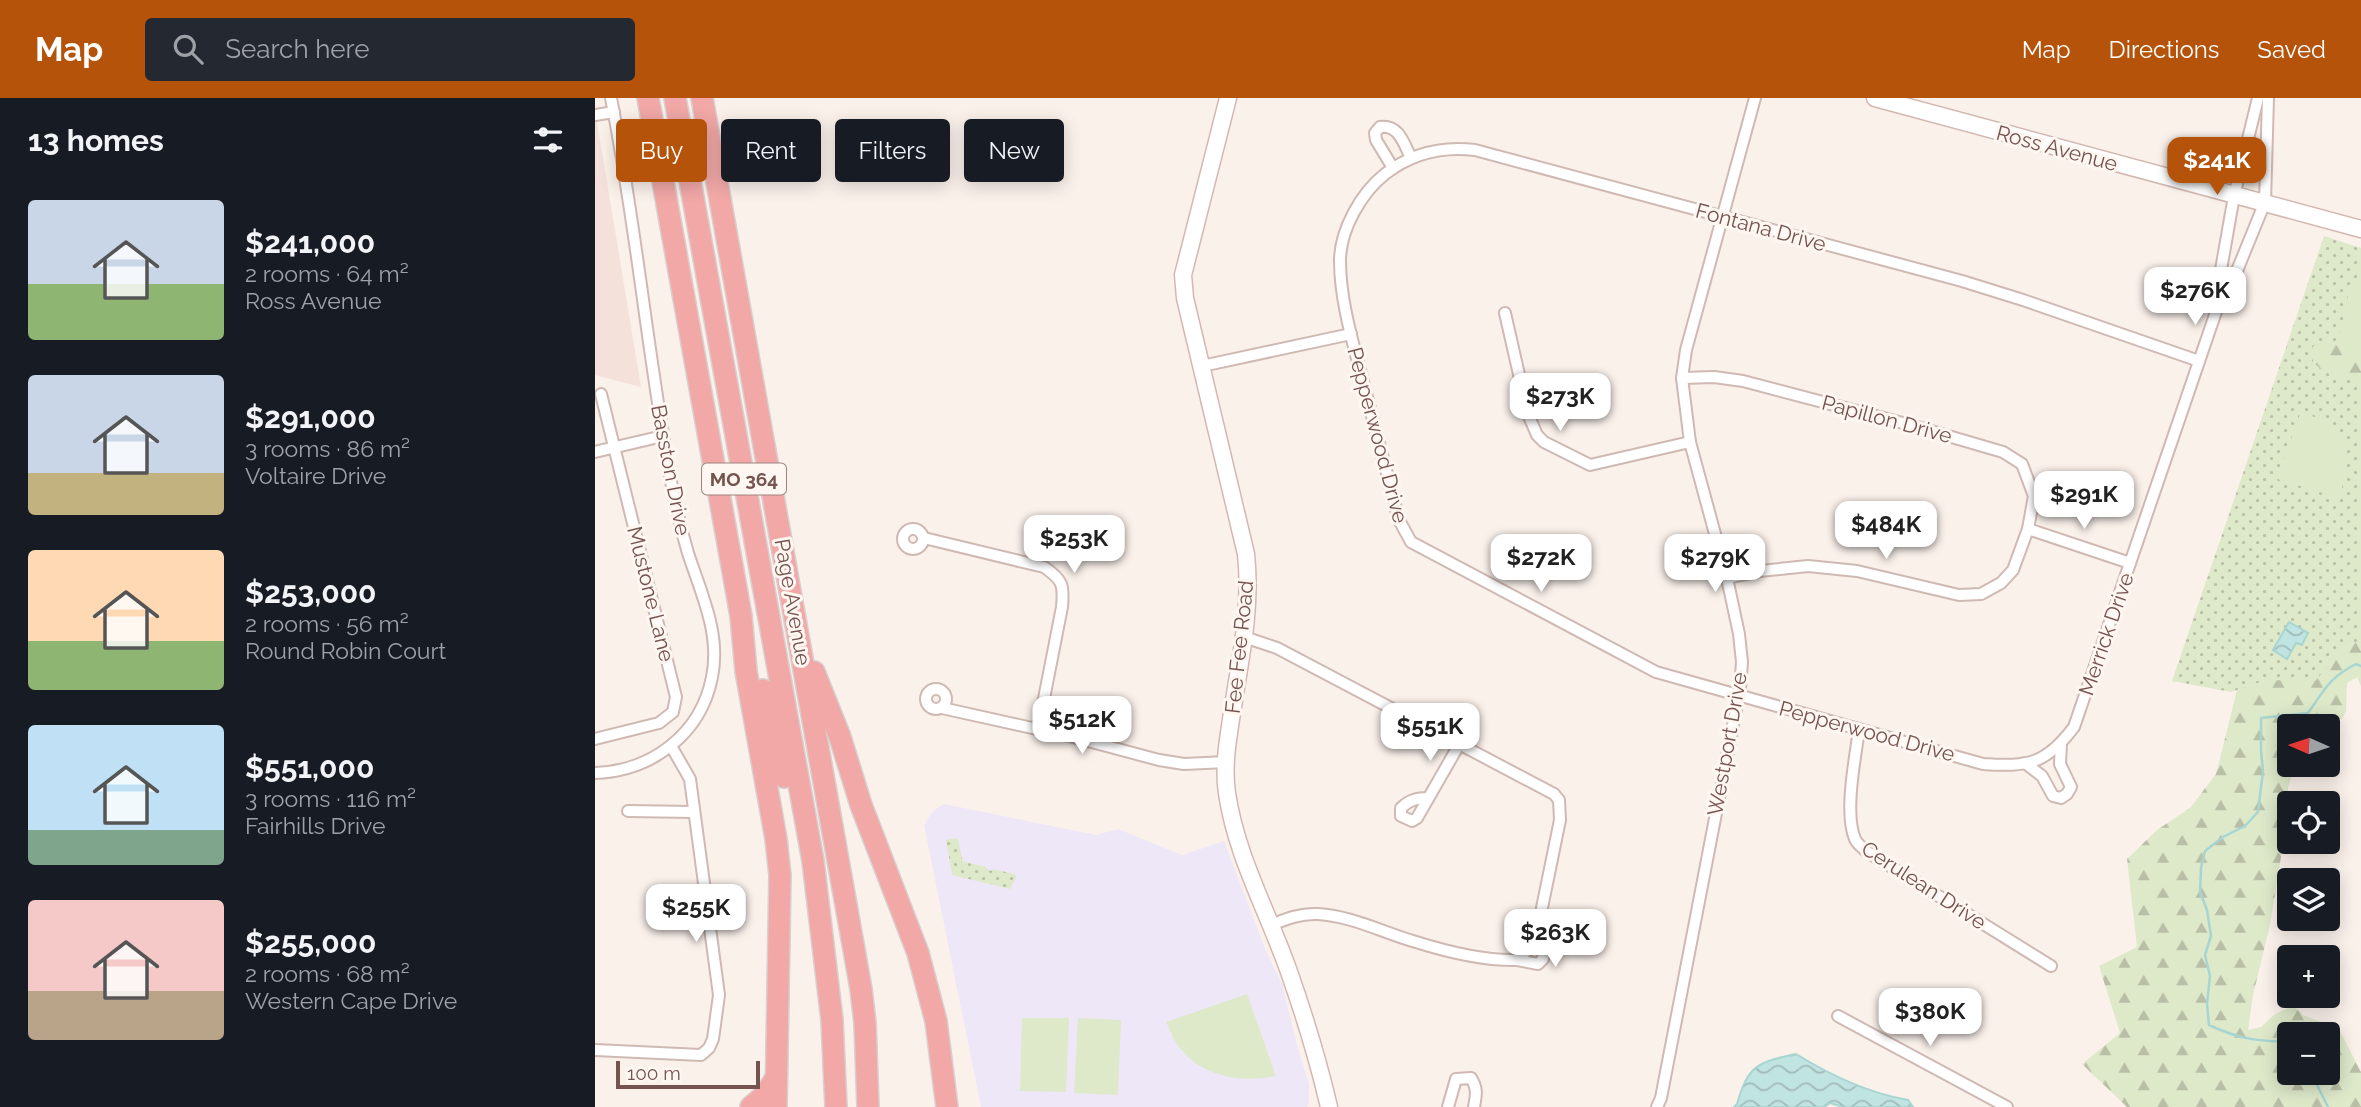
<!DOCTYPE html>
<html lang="en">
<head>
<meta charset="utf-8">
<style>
	:root { --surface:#171b24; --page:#242831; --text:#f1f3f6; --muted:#9ea1a6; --accent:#b45309 }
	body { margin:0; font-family:Raleway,sans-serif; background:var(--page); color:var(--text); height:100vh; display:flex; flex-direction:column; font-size:26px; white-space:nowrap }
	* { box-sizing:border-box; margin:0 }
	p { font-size:23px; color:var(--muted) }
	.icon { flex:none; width:38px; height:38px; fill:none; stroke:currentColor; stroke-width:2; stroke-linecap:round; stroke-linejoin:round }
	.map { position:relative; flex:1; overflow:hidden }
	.sheet { display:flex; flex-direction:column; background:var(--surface); width:595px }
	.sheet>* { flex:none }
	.hud { position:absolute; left:21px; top:21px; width:665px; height:63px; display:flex; gap:14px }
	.needle { width:46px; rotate:273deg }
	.buttons { position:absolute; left:1682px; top:616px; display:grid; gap:14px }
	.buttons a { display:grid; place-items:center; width:63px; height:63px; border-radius:7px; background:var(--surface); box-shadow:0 4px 18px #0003; font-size:35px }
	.scale { position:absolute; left:21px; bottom:18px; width:144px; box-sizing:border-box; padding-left:7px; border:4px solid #75534f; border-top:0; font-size:19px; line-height:24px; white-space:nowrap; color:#75534f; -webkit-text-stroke:5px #fef6f1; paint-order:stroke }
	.price { position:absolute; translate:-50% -60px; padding:0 16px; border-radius:14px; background:#fff; color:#222; font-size:23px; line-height:46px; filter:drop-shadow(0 2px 4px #0008) }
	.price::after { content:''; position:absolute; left:50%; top:42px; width:21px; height:16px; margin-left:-10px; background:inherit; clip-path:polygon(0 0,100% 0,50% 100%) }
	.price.selected { background:var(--accent); color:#fff }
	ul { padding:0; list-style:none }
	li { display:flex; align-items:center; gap:21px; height:175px; padding:0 28px }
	li span { display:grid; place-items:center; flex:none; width:196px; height:140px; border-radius:7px; color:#555 }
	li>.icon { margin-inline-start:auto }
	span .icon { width:84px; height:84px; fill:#fffc; stroke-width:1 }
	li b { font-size:30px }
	h2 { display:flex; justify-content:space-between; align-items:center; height:84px; padding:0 28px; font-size:30px }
	.tag { padding:0 24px; border-radius:7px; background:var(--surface); box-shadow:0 4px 18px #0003; font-size:24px; line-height:63px }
	.tag.selected { background:var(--accent); color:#fff }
	header { display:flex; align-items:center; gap:42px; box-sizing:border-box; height:98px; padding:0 35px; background:var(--accent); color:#fff }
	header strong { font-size:33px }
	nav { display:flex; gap:38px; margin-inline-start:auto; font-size:24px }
	.search { width:490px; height:63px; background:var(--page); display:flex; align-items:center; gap:18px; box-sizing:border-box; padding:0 24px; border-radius:7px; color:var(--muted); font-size:26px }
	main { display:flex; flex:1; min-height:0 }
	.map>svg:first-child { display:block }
	.residential { fill:#f3e1da }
	.education { fill:#eee7f8 }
	.green { fill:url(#green-dots) }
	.forest { fill:url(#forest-firs); fill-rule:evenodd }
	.pitch { fill:#dee9ca }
	.water { fill:url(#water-waves); stroke:#a7d5d1; stroke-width:2 }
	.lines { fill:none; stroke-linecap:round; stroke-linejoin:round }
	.stream { stroke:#a7d5d1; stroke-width:2.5 }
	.street-casing { stroke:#cfb9b3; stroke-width:14 }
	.secondary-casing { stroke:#d2b8b1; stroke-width:19 }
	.highway-casing { stroke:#d8cfce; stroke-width:24 }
	.street { stroke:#fff; stroke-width:10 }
	.secondary { stroke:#fff; stroke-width:16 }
	.highway { stroke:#f1a8a7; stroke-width:21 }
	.labels { text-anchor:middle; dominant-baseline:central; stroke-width:6; stroke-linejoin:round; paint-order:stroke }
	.shield { fill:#fef6f1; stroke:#9e8480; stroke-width:2 }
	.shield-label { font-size:19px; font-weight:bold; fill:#75534f }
	.street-label { font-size:21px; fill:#75534f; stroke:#fef6f1 }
</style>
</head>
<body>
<header>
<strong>Map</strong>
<div class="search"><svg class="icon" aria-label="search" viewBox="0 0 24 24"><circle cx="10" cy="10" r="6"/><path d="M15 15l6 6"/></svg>Search here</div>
<nav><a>Map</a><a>Directions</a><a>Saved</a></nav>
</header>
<main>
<section class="sheet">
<h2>13 homes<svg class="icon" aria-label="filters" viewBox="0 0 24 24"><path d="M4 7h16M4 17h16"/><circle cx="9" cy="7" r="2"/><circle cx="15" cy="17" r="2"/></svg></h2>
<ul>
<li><span style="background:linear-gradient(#c9d6e8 60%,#8fb573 0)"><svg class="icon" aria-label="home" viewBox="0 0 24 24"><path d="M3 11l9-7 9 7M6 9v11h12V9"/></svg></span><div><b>$241,000</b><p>2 rooms · 64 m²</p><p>Ross Avenue</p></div></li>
<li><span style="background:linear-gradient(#c9d6e8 70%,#c2b280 0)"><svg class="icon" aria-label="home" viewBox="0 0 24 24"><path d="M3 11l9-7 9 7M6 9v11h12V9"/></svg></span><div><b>$291,000</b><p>3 rooms · 86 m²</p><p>Voltaire Drive</p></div></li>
<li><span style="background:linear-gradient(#ffd9b3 65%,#8fb573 0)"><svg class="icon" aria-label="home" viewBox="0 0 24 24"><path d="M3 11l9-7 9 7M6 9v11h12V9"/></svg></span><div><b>$253,000</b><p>2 rooms · 56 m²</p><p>Round Robin Court</p></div></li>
<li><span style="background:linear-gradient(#bfe0f5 75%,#7fa58c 0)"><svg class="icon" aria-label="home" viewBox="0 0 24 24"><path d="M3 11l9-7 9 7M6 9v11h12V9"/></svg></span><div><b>$551,000</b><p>3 rooms · 116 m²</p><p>Fairhills Drive</p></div></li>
<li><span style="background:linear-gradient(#f6c9c9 65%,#b9a48a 0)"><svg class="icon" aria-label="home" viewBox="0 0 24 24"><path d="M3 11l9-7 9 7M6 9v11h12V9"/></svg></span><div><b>$255,000</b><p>2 rooms · 68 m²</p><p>Western Cape Drive</p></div></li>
</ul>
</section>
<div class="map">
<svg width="1766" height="1009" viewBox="0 0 1766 1009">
	<defs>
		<pattern id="green-dots" width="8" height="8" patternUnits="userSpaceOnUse" patternTransform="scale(1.75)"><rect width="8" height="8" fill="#dee9ca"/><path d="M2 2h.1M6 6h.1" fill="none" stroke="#b9bfa6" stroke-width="1.8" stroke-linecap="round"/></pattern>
		<pattern id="forest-firs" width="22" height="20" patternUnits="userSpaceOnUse" patternTransform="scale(1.75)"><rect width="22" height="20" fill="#dee9ca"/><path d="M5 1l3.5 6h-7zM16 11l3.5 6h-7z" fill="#b9bfa6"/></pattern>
		<pattern id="water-waves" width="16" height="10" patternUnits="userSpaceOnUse" patternTransform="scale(1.75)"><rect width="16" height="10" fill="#c0e4e1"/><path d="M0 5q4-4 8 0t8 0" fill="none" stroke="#a1bbb9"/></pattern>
	</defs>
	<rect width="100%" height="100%" fill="#fbf1eb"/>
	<path class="residential" d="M0,14l2,10 44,265 -46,-12z"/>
	<path class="education" d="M349,706l152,31 22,-6 64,26 42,-14 42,110 16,33 15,61 12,39v19l-2,4h-326l-57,-282 9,-14z"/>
	<g class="green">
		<path d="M1729,138l37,12v392l-16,7 -26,31 -15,11 -37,-9 -36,12 -59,-11z"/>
		<path d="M363,740l4,22 3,2 21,5 4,4 4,-2 23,6 -7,14 -58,-14 -6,-35z"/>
	</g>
	<g class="forest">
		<path d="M1743,244l23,6v30l-29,-2 -19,-13v-17z"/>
		<path d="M1766,542v46l-4,-9 -10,6 -1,28 -4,8 -37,7h-16v39h7l-8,22 1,46 -6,12 -13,80 -17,70 -5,35 13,-3 14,-13 19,-8 9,9 36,14 22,43v35h-234l-45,-43 38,-31 -21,-67 38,-19 -10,-88 30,-29 33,-22 26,-34 21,-84 30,-10 48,1 30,-34zM1694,936h38v39h-38z"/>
	</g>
	<g class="pitch">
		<path d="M1755,189l11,2v59l-23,-5z"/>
		<path d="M1705,316c52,7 52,41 39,84l-62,-19z"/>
		<path d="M652,896l29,82c-34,7 -75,1 -97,-29 -6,-8 -9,-17 -13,-25z"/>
		<path d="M427,920h47l-3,74 -46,-1z"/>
		<path d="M483,920l43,2 -3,75 -44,-2z"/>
	</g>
	<g class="water">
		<path d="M1694,524l19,11 -6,12 -6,-2 -9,16 -14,-9z"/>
		<path d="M1201,956c34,21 72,39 112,46l5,7h-70l-13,-4 -6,4h-90l3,-3c11,-39 21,-42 59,-50z"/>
	</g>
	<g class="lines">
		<g class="stream">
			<path d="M1694,944c-33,-1 -50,-3 -80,-17l-2,-21 3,-28 -5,-21 6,-19 -4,-26 -7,-18 1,-24 4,-17 18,-14 22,-11 13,-14 5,-41 -2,-20v-33l47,-5c17,-24 21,-35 48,-49l5,2"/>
			<path d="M1719,975l4,14 10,20"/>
		</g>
		<g class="street-casing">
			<g id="street">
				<path d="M0,17l19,-3"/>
				<path d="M798,70l-17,-28 -1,-7 5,-6c19,-3 24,17 31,31"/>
				<path d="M1624,205v-22l15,-85 24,-98"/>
				<path d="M910,215l23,101 9,21 7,7 46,23 100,-23"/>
				<path d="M1604,263l-176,-61 -61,-19 -487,-131c-33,-4 -63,3 -90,24 -24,19 -45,56 -45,87 0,36 11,75 20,109 13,50 26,100 39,150l12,22 245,130 327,92c46,3 63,0 91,-37l145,-424 13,-20 33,-81 3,-104"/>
				<path d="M607,268l149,-32"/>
				<path d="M1087,280l32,-1 29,4 171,45 89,26 19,12 12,32 -6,33 -15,41 -12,13 -20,11 -22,1 -102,-24 -49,-5 -48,5 -33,7"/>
				<path d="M0,354l68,-16"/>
				<circle cx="318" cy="441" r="10"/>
				<path d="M1433,431l102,34"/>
				<path d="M329,440l120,29c19,13 20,18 18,40l-24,122"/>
				<path d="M649,539l33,11 277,146 5,6 1,20 -24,117 -8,13 -11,10c-33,1 -69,-8 -101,-18 -32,-9 -64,-26 -98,-28 -17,-1 -32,5 -47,11"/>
				<circle cx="341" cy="601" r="10"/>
				<path d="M347,610l131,29 86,23 25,4 42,-2"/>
				<path d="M1264,632c-4,29 -15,83 -4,109 2,5 7,8 11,12l185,115"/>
				<path d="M0,641l64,-16 14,-11 3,-15 -75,-303"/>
				<path d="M1430,665l17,13 11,20 8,2 6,-4 4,-7 -11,-23 1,-20"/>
				<path d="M0,675c57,-2 106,-39 117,-96 9,-43 -11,-84 -24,-124 -6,-20 -11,-41 -15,-61 -25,-131 -36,-263 -62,-394"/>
				<path d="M833,700c-11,0 -19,2 -27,10v8l11,5 5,-3 43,-75"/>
				<path d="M33,713l66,1"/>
				<path d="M922,862l21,4 5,-5 1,-10 -8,-12"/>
				<path d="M1243,918l169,91"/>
				<path d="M0,952l106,5 8,-7 4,-9 6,-44 -29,-216 -19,-33"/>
				<path d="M853,1009l8,-28 15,-1c7,11 5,17 3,29"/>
				<path d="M1062,1009l4,-9 79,-409 2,-27 -3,-28 -12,-56 -37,-136 -8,-64 4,-28 69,-252"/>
			</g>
		</g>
		<g class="secondary-casing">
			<g id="secondary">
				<path d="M633,0l-45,177 2,23 61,256c6,54 -6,106 -14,159 -4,26 -9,53 -5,80 9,62 40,117 61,176 16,45 30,91 41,138"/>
				<path d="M1280,0l486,131"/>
			</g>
		</g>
		<g class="highway-casing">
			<g id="highway">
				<path d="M53,0l93,518 5,55 30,168 4,36 -4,232"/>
				<path d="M80,0l138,763 19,159 4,87"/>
				<path d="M107,0l159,891 4,34 3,84"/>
				<path d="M219,574l26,65 21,68 57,148 18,68 11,86"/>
				<path d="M168,592l21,87"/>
				<path d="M156,1009l14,-12 11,-17"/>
			</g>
		</g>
		<use href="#street" class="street"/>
		<use href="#secondary" class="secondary"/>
		<use href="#highway" class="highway"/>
	</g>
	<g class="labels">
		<rect class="shield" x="107" y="365.5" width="84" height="31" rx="5"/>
		<g class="shield-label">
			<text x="149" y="381">MO 364</text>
		</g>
		<g class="street-label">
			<text transform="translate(1462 50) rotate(15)">Ross Avenue</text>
			<text transform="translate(1166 129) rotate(15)">Fontana Drive</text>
			<text transform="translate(1292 321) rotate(15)">Papillon Drive</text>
			<text transform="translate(783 337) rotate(75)">Pepperwood Drive</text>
			<text transform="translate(76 372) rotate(79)">Basston Drive</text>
			<text transform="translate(56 496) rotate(76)">Mustone Lane</text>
			<text transform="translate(198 504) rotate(80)">Page Avenue</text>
			<text transform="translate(1511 536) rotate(-71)">Merrick Drive</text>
			<text transform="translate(644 549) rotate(-84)">Fee Fee Road</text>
			<text transform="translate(1272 633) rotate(15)">Pepperwood Drive</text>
			<text transform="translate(1132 646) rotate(-80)">Westport Drive</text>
			<text transform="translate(1329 787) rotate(33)">Cerulean Drive</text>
		</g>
	</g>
</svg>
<div class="buttons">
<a><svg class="needle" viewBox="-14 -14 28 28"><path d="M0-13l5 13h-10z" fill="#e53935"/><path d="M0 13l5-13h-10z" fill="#9ea1a6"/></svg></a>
<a><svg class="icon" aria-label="locate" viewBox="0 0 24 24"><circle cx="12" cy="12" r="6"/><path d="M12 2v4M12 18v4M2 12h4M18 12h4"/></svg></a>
<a><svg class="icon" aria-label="layers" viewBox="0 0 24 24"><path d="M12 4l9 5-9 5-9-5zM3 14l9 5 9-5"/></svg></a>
<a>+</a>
<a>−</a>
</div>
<div class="scale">100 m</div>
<b class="price selected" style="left:1622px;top:99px">$241K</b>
<b class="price" style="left:1600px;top:229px">$276K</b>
<b class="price" style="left:965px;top:335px">$273K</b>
<b class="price" style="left:1489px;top:433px">$291K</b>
<b class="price" style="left:1291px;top:463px">$484K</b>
<b class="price" style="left:479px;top:477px">$253K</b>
<b class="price" style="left:946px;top:496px">$272K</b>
<b class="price" style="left:1120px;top:496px">$279K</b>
<b class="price" style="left:487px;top:658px">$512K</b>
<b class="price" style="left:835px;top:665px">$551K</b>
<b class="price" style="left:101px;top:846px">$255K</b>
<b class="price" style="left:960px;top:871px">$263K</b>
<b class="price" style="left:1335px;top:950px">$380K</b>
<div class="hud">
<a class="tag selected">Buy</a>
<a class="tag">Rent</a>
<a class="tag">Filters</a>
<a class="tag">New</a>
</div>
</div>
</main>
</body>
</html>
